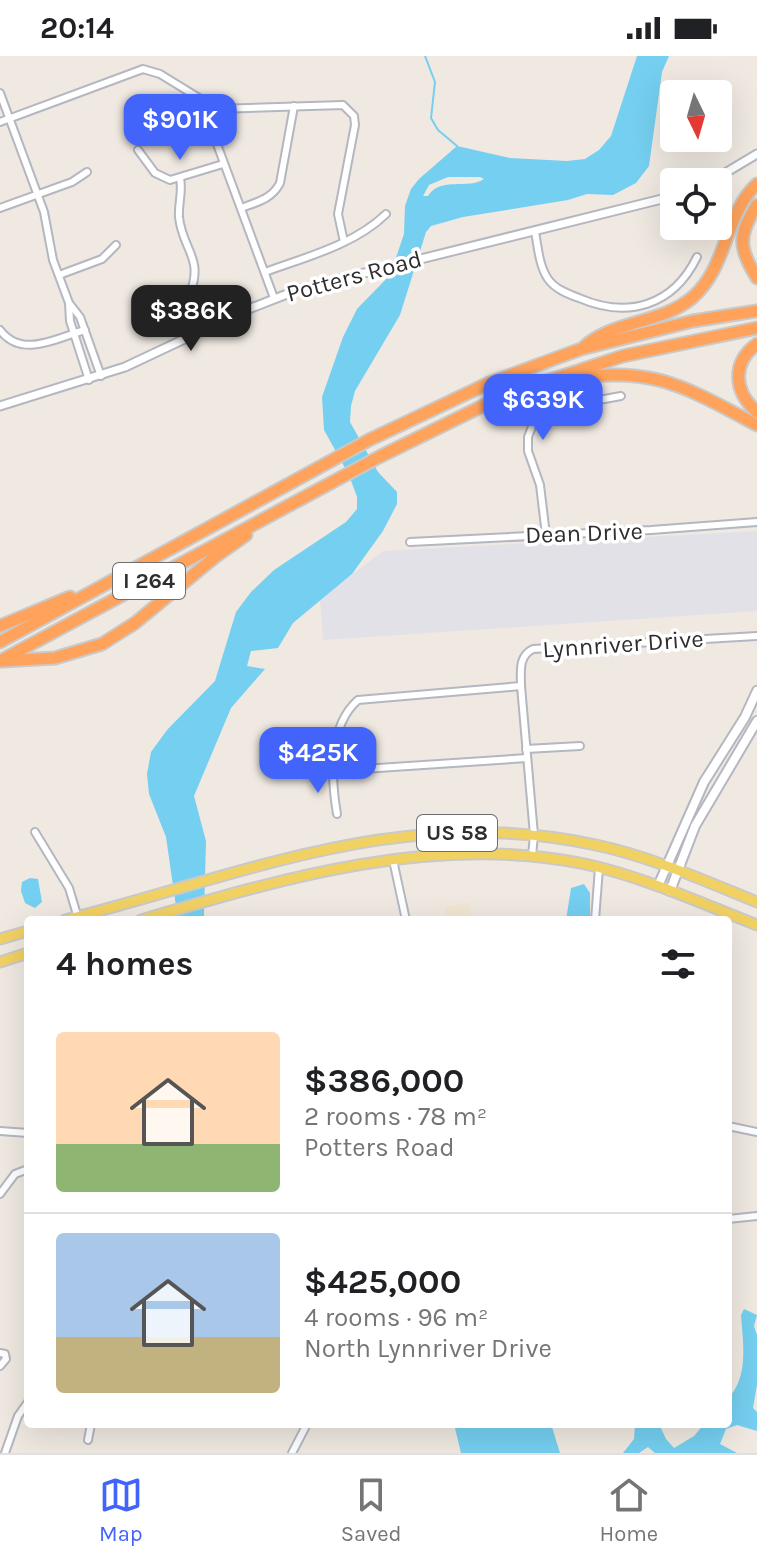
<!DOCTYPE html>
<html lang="en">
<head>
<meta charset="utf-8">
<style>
	:root { --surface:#fff; --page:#f2f2f2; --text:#202124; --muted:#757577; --line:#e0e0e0; --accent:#4264fb }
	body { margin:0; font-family:Karla,sans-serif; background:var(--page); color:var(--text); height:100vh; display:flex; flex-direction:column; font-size:30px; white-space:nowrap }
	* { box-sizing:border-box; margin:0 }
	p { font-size:26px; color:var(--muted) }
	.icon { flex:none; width:44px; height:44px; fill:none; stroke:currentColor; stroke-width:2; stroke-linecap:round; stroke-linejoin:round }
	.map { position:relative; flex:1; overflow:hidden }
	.drawer { position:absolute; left:24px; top:860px; width:708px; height:512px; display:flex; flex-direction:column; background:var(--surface); border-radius:8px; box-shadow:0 8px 32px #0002 }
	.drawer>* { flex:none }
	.needle { width:52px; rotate:175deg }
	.buttons { position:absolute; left:660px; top:24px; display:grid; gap:16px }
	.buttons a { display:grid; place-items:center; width:72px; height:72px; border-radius:8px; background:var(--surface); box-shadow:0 8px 32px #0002; font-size:40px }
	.price { position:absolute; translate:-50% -68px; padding:0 18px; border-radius:16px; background:var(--accent); color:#fff; font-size:26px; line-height:52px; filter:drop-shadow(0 2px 4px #0008) }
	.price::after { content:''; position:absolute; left:50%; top:48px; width:24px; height:18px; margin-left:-12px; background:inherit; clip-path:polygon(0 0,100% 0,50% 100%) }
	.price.on { background:#222; color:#fff }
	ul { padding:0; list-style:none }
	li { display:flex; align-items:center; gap:24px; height:200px; padding:0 32px }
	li+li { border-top:2px solid var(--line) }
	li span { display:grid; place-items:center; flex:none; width:224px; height:160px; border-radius:8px; color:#555 }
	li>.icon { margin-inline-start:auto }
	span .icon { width:96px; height:96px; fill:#fffc; stroke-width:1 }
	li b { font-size:34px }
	h2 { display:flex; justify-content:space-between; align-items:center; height:96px; padding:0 32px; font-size:34px }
	.status { display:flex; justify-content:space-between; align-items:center; height:56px; padding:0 40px; background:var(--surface); direction:ltr }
	.status svg { height:22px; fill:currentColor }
	.tabs { display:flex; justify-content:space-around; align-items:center; height:112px; border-top:2px solid var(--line); background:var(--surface); font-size:22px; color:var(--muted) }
	.tabs a { display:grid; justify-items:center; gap:4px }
	.tabs .on { color:var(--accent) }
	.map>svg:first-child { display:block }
	.industrial { fill:#e3e1e8 }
	.education { fill:#f0e6d1 }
	.water { fill:#75cff0; fill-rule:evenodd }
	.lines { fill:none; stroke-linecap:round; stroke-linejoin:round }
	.stream { stroke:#75cff0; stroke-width:2 }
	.minor-casing { stroke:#b4b7c1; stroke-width:10 }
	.tertiary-casing { stroke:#b4b7c1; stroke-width:11 }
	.secondary-casing { stroke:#b4b7c1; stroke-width:12 }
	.primary-casing { stroke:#c9c9c9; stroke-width:13 }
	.motorway-casing { stroke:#c9c9c9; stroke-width:15 }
	.minor { stroke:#fff; stroke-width:6 }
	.tertiary { stroke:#fff; stroke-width:7 }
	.secondary { stroke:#fff; stroke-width:8 }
	.primary { stroke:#f2d163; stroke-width:9 }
	.motorway { stroke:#ffa35c; stroke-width:11 }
	.labels { text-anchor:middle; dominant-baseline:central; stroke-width:7; stroke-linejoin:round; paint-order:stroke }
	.shield { fill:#fff; stroke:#6d6d6d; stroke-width:2 }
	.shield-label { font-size:22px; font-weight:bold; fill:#2e2e2e }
	.street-label { font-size:24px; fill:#2e2e2e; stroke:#fff }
</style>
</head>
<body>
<div class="status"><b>20:14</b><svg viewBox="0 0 49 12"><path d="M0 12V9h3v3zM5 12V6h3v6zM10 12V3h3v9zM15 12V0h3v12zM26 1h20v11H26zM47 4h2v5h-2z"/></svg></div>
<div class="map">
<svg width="757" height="1397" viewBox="0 0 757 1397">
	<rect width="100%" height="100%" fill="#efe9e1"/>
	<path class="industrial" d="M757,475v80l-434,29 -3,-41 63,-48z"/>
	<path class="education" d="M468,846l4,18h-24l-3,-13z"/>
	<g class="water">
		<path d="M637,0h32l-7,16 -13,94 -13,17 -23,12 -26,-1 -19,6 -105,17 -32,9 -5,6 -26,83 -45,76 -4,15 -1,16 28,50 19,20v12l-14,27 -31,43 -59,49 -15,25 -27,3 -4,15 18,3 -34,39 -37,88 12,45 -2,74 2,5h-28l-12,-83 -17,-43 -2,-20 4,-22 16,-22 48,-49 21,-69 15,-20 23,-22 72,-48 11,-13v-12l-8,-22 -25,-45 -2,-33 21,-60 14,-28 33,-34 14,-41 1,-28 6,-17 8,-10 38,-33 53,12 57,3 18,-2 14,-9 12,-14zM448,121h32l4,2c-15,11 -44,-3 -56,17h-5l6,-11z"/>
		<path d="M30,822l8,1 4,23 -7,6 -10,-5 -4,-12 1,-9z"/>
		<path d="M584,828l6,9v27h-24l5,-32z"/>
		<path d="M744,1253l13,6 -3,11 3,9v50l-4,23 4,4v19l-20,-6 -11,4 -6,15 17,9h-82l-7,-6 -9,6h-16l11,-14 1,-15h24l7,15 8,9 20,-12 10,-12h24v-25c21,-23 15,-55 13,-84z"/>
		<path d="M454,1368h97l9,29h-99z"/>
	</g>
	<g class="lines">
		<path class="stream" d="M425,0l10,26 -4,36 7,12 19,16"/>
		<g class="minor-casing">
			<g id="minor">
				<path d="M0,37l44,119 9,48 16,43 1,18 19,59"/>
				<path d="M217,53l-6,9v10l63,170"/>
				<path d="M0,66l143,-53 17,5 57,35 126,-4 11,11 1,9 -17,89 6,28"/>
				<path d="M138,94l17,23 15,7 53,-16"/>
				<path d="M180,122c3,14 -2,25 -1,39 3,32 25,41 11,76"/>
				<path d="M0,152l72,-26 15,-10"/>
				<path d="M241,152c16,-6 31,-9 39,-25l14,-77"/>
				<path d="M535,176c3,15 4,34 13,47 7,10 20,15 31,19 49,21 94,8 118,-41"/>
				<path d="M265,216c41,-15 89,-27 121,-58"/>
				<path d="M59,219l43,-16 14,-14"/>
				<path d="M69,247l11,14 21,59"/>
				<path d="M0,274c22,29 56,8 85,0"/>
				<path d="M546,479l-6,-50 -12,-34v-14l7,-18 14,-10 72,-13"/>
				<path d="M410,486l241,-12 106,-8"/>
				<path d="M521,630l13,149 -2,21"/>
				<path d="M526,693l54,-3"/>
				<path d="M333,715l194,-13"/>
				<path d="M337,758c-6,-35 -9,-88 21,-114l163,-14c0,-14 -3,-30 12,-37l224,-13"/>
				<path d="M35,776l34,56 9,30"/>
				<path d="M393,804l13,60"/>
				<path d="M595,864l4,-52"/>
				<path d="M728,1070l29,6"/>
				<path d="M0,1075l28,2"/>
				<path d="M0,1138l15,-20 13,-5"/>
				<path d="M728,1163l29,-3"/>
				<path d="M0,1297l5,1 1,5 -6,7"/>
				<path d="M88,1384l3,-16"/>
				<path d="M5,1397l13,-37 10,-14"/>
				<path d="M292,1397l13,-25"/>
			</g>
		</g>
		<g class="tertiary-casing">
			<g id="tertiary">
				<path d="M710,126l47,-28"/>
				<path d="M0,350l125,-39 121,-57 54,-21 374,-93"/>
			</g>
		</g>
		<g class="secondary-casing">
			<g id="secondary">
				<path d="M658,830l46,-104 41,-65 12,-26"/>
				<path d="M670,835l25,-65 62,-105"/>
			</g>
		</g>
		<g class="primary-casing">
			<g id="primary">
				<path d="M65,864c180,-46 340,-117 531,-75 56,12 109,36 161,57"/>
				<path d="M141,864c142,-42 294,-87 444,-56 59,13 116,39 172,61"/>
				<path d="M0,883l28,-8"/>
				<path d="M0,906l28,-9"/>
			</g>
		</g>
		<g class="motorway-casing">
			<g id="motorway">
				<path d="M757,149c-19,30 -19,43 0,73"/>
				<path d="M757,288c-26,19 -23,48 0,68"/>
				<path d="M585,290c30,-26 77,-22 108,-49 35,-31 31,-82 64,-113"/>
				<path d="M564,324c86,-16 120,6 193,45"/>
				<path d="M0,570l70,-29"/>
				<path d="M0,586l369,-202 120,-57 92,-34 112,-28 64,-10"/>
				<path d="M0,605l379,-204 126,-62 118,-39 134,-28"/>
				<path d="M2,605l53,-3 47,-14 33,-21 80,-66 31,-22"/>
			</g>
		</g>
		<use href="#minor" class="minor"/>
		<use href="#tertiary" class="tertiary"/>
		<use href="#secondary" class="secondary"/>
		<use href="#primary" class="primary"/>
		<use href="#motorway" class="motorway"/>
	</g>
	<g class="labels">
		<g class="shield">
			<rect x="113" y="507" width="72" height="36" rx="6"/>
			<rect x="417" y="759" width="80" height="36" rx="6"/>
		</g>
		<g class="shield-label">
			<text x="149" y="525">I 264</text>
			<text x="457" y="777">US 58</text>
		</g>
		<g class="street-label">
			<text transform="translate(354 220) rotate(-15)">Potters Road</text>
			<text transform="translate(584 477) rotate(-2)">Dean Drive</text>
			<text transform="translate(623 588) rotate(-4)">Lynnriver Drive</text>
		</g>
	</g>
</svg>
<div class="buttons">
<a><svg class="needle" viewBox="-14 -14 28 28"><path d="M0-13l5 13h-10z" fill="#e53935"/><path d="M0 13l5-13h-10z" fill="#757577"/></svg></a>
<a><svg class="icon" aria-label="locate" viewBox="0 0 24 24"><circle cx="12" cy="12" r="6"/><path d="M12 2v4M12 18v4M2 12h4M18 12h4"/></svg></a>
</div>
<b class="price" style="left:180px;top:106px">$901K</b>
<b class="price on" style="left:191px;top:297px">$386K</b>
<b class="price" style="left:543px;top:386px">$639K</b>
<b class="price" style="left:318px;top:739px">$425K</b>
<section class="drawer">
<h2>4 homes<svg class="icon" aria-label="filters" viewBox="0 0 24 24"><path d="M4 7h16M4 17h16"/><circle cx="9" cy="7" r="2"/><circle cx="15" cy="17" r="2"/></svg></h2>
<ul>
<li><span style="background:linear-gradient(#ffd9b3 70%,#8fb573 0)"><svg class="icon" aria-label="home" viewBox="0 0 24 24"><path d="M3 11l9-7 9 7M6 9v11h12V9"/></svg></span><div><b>$386,000</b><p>2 rooms · 78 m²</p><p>Potters Road</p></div></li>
<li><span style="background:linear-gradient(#a9c7e8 65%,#c2b280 0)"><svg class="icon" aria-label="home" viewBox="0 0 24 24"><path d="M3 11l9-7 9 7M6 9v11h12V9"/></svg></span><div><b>$425,000</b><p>4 rooms · 96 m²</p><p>North Lynnriver Drive</p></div></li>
</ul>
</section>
</div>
<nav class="tabs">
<a class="on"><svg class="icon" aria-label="map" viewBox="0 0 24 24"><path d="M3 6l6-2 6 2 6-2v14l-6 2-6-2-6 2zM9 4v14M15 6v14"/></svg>Map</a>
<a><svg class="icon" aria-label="saved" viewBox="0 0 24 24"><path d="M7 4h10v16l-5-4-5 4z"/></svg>Saved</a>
<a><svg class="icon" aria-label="home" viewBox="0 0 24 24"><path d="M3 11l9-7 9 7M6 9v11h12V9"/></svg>Home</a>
</nav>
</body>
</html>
